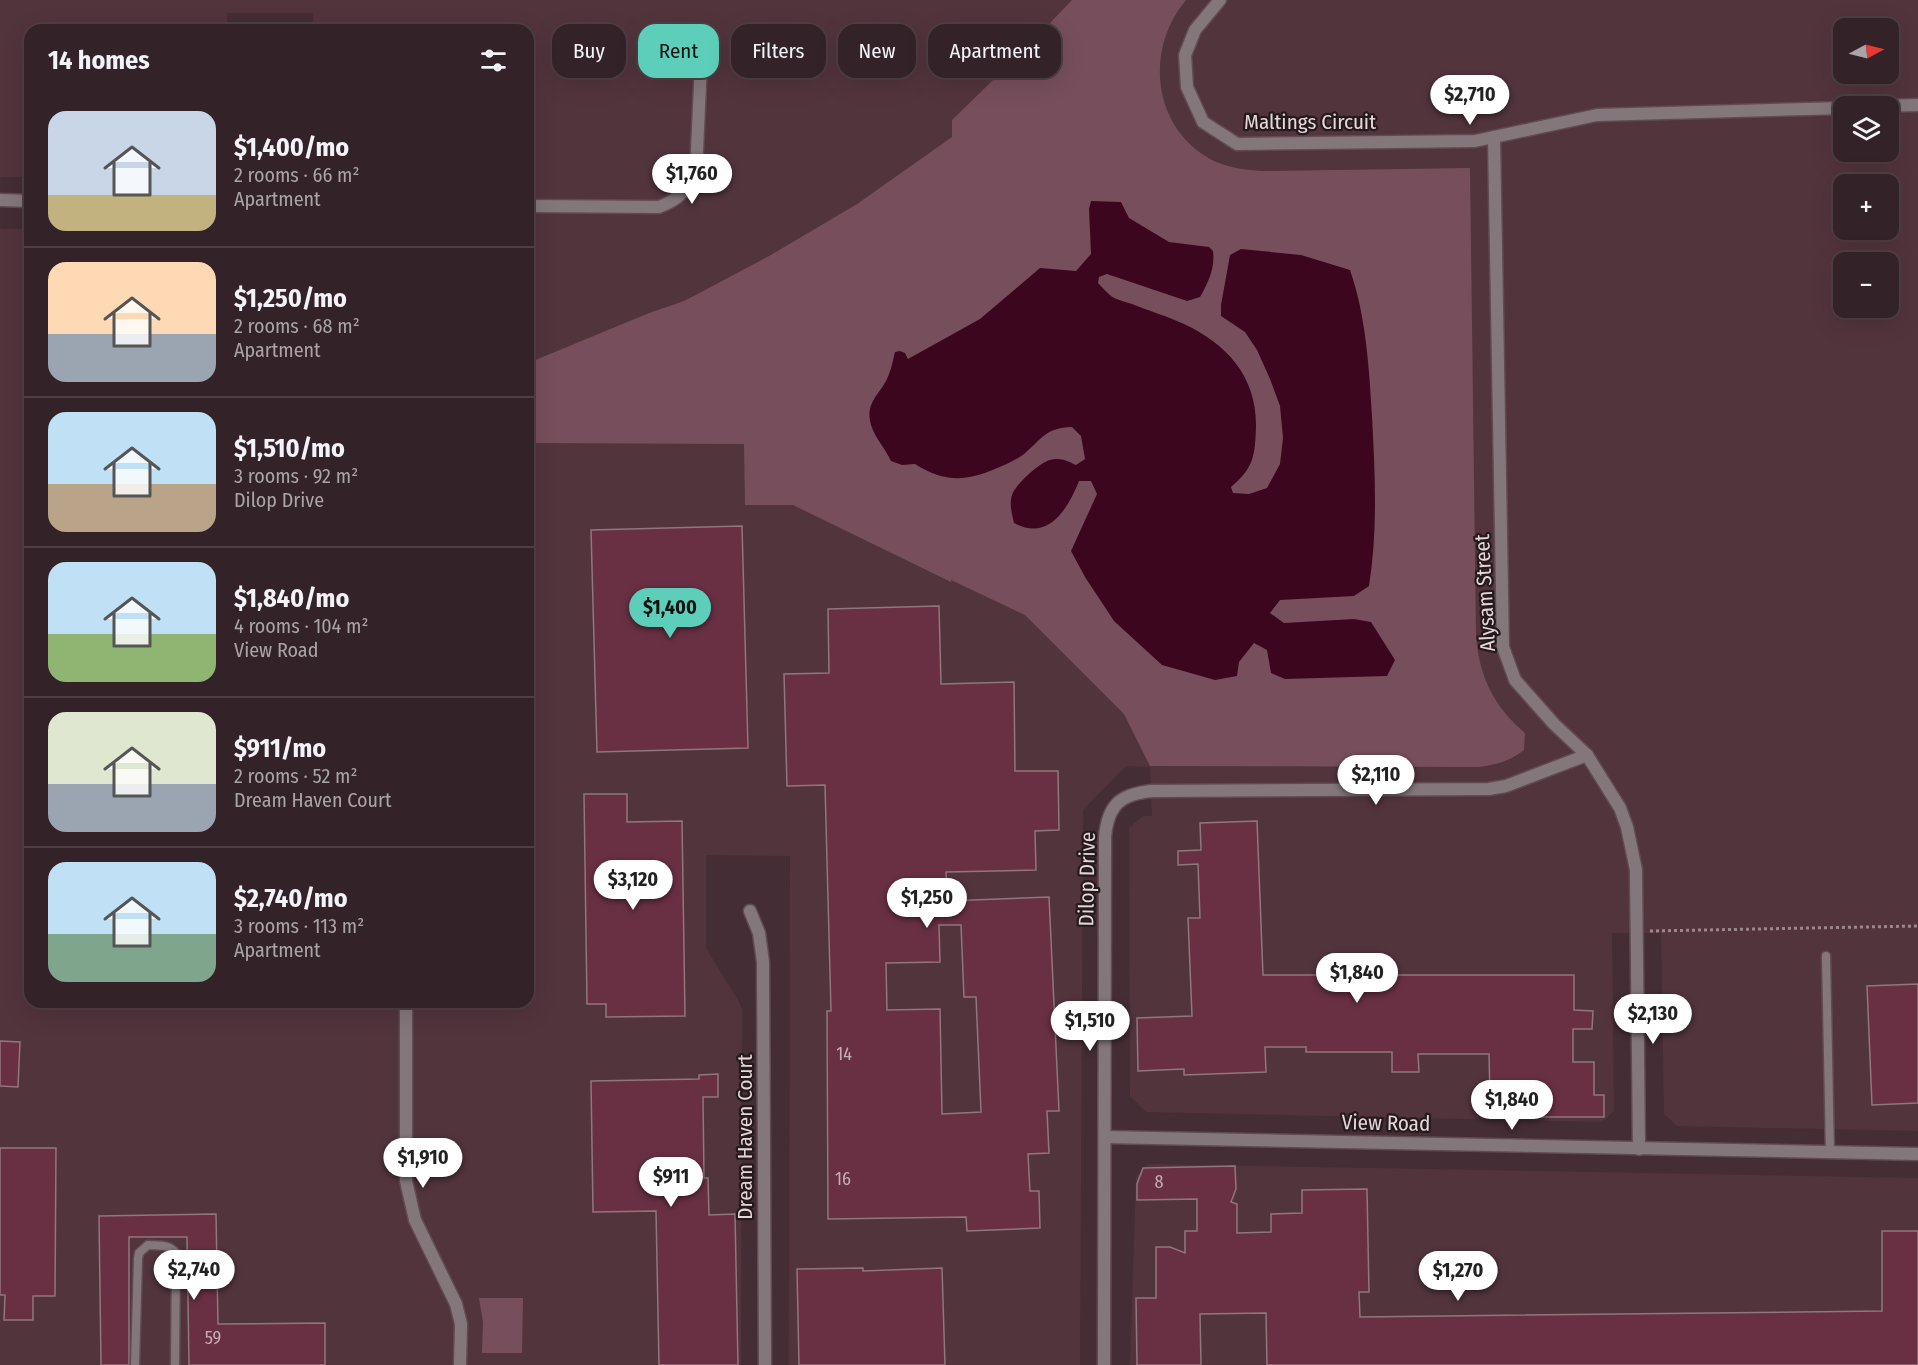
<!DOCTYPE html>
<html lang="en">
<head>
<meta charset="utf-8">
<style>
	:root { --surface:#332227; --page:#3b2a2f; --text:#f1f3f6; --muted:#a9a4a7; --line:#4e3f44; --accent:#5dceb9 }
	body { margin:0; font-family:"Fira Sans Condensed",sans-serif; background:var(--page); color:var(--text); height:100vh; display:flex; flex-direction:column; font-size:22px; white-space:nowrap }
	* { box-sizing:border-box; margin:0 }
	p { font-size:20px; color:var(--muted) }
	.icon { flex:none; width:33px; height:33px; fill:none; stroke:currentColor; stroke-width:2; stroke-linecap:round; stroke-linejoin:round }
	.map { position:relative; flex:1; overflow:hidden }
	.sheet { position:absolute; left:24px; top:24px; width:510px; height:984px; display:flex; flex-direction:column; background:var(--surface); border-radius:18px; box-shadow:0 6px 24px #0002,0 0 0 2px var(--line) }
	.sheet>* { flex:none }
	.banner { position:absolute; left:552px; top:24px; width:570px; height:54px; display:flex; gap:12px }
	.needle { width:39px; rotate:83deg }
	.buttons { position:absolute; left:1833px; top:18px; display:grid; gap:12px }
	.buttons a { display:grid; place-items:center; width:66px; height:66px; border-radius:12px; background:var(--surface); box-shadow:0 6px 24px #0002,0 0 0 2px var(--line); font-size:30px }
	.price { position:absolute; translate:-50% -51px; padding:0 14px; border-radius:21px; background:#fff; color:#222; font-size:20px; line-height:39px; filter:drop-shadow(0 2px 3px #0008) }
	.price::after { content:''; position:absolute; left:50%; top:36px; width:18px; height:14px; margin-left:-9px; background:inherit; clip-path:polygon(0 0,100% 0,50% 100%) }
	.price.current { background:var(--accent); color:#111 }
	ul { padding:0; list-style:none }
	li { display:flex; align-items:center; gap:18px; height:150px; padding:0 24px }
	li+li { border-top:2px solid var(--line) }
	li span { display:grid; place-items:center; flex:none; width:168px; height:120px; border-radius:18px; color:#555 }
	li>.icon { margin-inline-start:auto }
	span .icon { width:72px; height:72px; fill:#fffc; stroke-width:1 }
	li b { font-size:26px }
	h2 { display:flex; justify-content:space-between; align-items:center; height:72px; padding:0 24px; font-size:26px }
	.pill { padding:0 21px; border-radius:18px; background:var(--surface); box-shadow:0 6px 24px #0002,0 0 0 2px var(--line); font-size:21px; line-height:54px }
	.pill.current { background:var(--accent); color:#111 }
	.map>svg:first-child { display:block }
	.built { fill:#52343d; fill-rule:evenodd }
	.green { fill:#774f5c }
	.water { fill:#3c071e }
	.building { fill:#693044; stroke:#91767e; stroke-width:1.5; fill-rule:evenodd }
	.lines { fill:none; stroke-linecap:round; stroke-linejoin:round }
	.lane-casing { stroke:#614b52; stroke-width:11 }
	.street-casing { stroke:#614b52; stroke-width:15 }
	.path { stroke:#9b878d; stroke-width:3; stroke-dasharray:3 3; stroke-linecap:butt }
	.lane { stroke:#84777b; stroke-width:8 }
	.street { stroke:#84777b; stroke-width:12 }
	.labels { text-anchor:middle; dominant-baseline:central; stroke-width:4.5; stroke-linejoin:round; paint-order:stroke }
	.number-label { font-size:18px; fill:#c7acb4 }
	.street-label { font-size:21px; fill:#e6d6da; stroke:#24191c }
</style>
</head>
<body>
<div class="map">
<svg width="1918" height="1365" viewBox="0 0 1918 1365">
	<rect width="100%" height="100%" fill="#442d34"/>
	<g class="built">
		<path d="M0,0h1918v1131l-241,-5 -13,-12 -3,-181h-49l2,178 -12,11 -456,-10 -16,-16 -1,-268 14,-12h9l-2,-49 -24,-1 -43,44 -3,555h-291l1,-509 -84,-1v93l33,54 3,7 -1,356h-741v-1136h30v773h498v-562l424,-302 -95,66 -88,52 -85,45 -35,12 -121,50v-333h-215v-17h-86v17h-197v147h-30zM1844,28h44v46h-44zM1844,106h44v46h-44zM1844,184h44v46h-44zM1844,262h44v46h-44z"/>
		<path d="M1148,1164l770,14v187h-788l6,-188z"/>
	</g>
	<g class="green">
		<path d="M1072,0h114c-43,51 -33,132 30,162 15,6 30,8 46,9l208,-3 6,468c3,40 18,71 49,97l-1,17c-14,11 -28,15 -46,17l-328,-1 -26,-52 -99,-99 -74,-35v2l-158,-77h-48l-1,-61 -216,-1v-80l121,-50 35,-12 85,-45 88,-52 95,-67v-17l72,-70z"/>
		<path d="M479,1298h44l-1,55h-40l1,-31z"/>
	</g>
	<path class="water" d="M1091,201l30,1 8,16 40,24 40,5 4,4c2,17 -4,30 -13,46l-13,4 -80,-27 -8,3 -1,6c4,4 8,9 13,13 6,4 15,6 21,8 17,7 35,12 52,20 43,20 73,53 72,103 -1,28 -2,41 -25,60l2,6 16,1 18,-6 13,-24 3,-26 -3,-32 -10,-27 -13,-29 -12,-18 -24,-16v-11l9,-50 11,-6 60,6 49,15c16,46 19,97 22,146 3,57 6,114 -3,170l-15,10 -74,4 -10,13 14,10 70,-4 17,3 24,38 -8,16 -102,3 -14,-6 -4,-23 -13,-7 -15,19 -2,14 -22,4 -53,-15 -48,-44 -29,-44 -14,-26 26,-57 -6,-13h-12c-11,28 -31,61 -65,42 -2,-9 -5,-19 -2,-28 3,-10 27,-32 38,-35 10,-3 18,1 26,5l9,-6 -4,-23 -9,-9c-27,1 -29,11 -48,27 -8,6 -19,11 -29,15 -30,13 -52,13 -80,-5l-13,1 -11,-4c-6,-13 -16,-23 -20,-36 -7,-24 11,-31 18,-51 3,-7 4,-15 6,-22l5,-1 5,2 3,6 72,-40 60,-51 36,3 15,-17 -2,-45z"/>
	<g class="building">
		<path d="M742,526l6,222 -151,4 -6,-222z"/>
		<path d="M939,606l2,78 73,-2 1,89h43l1,59 -24,1 1,39 -90,2 1,29 102,-4 10,214h-12l2,42 -21,1 2,37h9l1,37 -73,3 -1,-14 -138,2 -1,-208h4l-6,-226 -38,1 -3,-112 45,-1 -1,-64zM939,925h22l3,72h12l5,115 -39,2 -2,-105 -53,1 -1,-47 54,-1z"/>
		<path d="M584,794h43v28l55,-1 3,195 -79,1v-13h-19z"/>
		<path d="M1257,821l6,154h311v35l19,1 -1,18h-19v33h21v33h10v22h-85v-19h-29l-1,-44h-71l1,18h-27v-20h-86v-5h-41l1,25 -82,3v-6l-46,2 -1,-53 55,-2 -4,-98h12l-2,-54 -20,1v-14l23,-1 -1,-27z"/>
		<path d="M1918,984v119l-46,2 -5,-119z"/>
		<path d="M0,1041l20,1 -2,45 -18,-1z"/>
		<path d="M718,1074v23h-15l1,81h4l1,37 26,-1 3,151h-79l-3,-154 -63,1 -2,-131 108,-2v-4z"/>
		<path d="M0,1148h56l-1,148h-22v24h-29l1,-25h-5z"/>
		<path d="M1235,1166l1,23 -5,13 6,2v29l34,-1v-18l31,-1v-23l65,-1 2,103h-10l1,25 522,-6v-80h36v134h-651l-1,-52 -66,1 1,51h-64l-1,-67h20v-51h14l15,6v-22h12v-32l-60,1v-16l6,-16z"/>
		<path d="M216,1214l2,110 107,-1v42h-136l-2,-128h-58v128h-28l-2,-149z"/>
		<path d="M863,1268v3l79,-3 3,97h-146l-2,-96z"/>
	</g>
	<g class="lines">
		<g class="lane-casing">
			<g id="lane">
				<path d="M1826,956l4,197"/>
				<path d="M135,1365l3,-106 1,-6 9,-8c11,1 21,-1 28,8l-1,112"/>
			</g>
		</g>
		<g class="street-casing">
			<g id="street">
				<path d="M1220,0l-25,30 -10,25 2,32 16,35 34,22 238,-3 122,-26 247,-7"/>
				<path d="M1878,106l40,-1"/>
				<path d="M1494,137l9,510 12,33 39,44 33,31 33,53 7,19 9,43 3,279"/>
				<path d="M0,200l30,1"/>
				<path d="M528,206l131,1c21,-8 26,-16 37,-35l6,-130"/>
				<path d="M750,911l9,22 4,29 2,403"/>
				<path d="M406,1002v179l9,39 41,84 5,20 -1,41"/>
				<path d="M1105,1137l813,17"/>
				<path d="M1104,1365l1,-528c3,-33 16,-43 47,-46l337,-2 17,-3 81,-31"/>
			</g>
		</g>
		<path class="path" d="M1650,931l268,-5"/>
		<use href="#lane" class="lane"/>
		<use href="#street" class="street"/>
	</g>
	<g class="labels">
		<g class="number-label">
			<text x="844" y="1054">14</text>
			<text x="843" y="1179">16</text>
			<text x="1159" y="1182">8</text>
			<text x="213" y="1338">59</text>
		</g>
		<g class="street-label">
			<text x="1310" y="122">Maltings Circuit</text>
			<text transform="translate(1485 593) rotate(-93)">Alysam Street</text>
			<text transform="translate(1087 879) rotate(-89)">Dilop Drive</text>
			<text transform="translate(1386 1123) rotate(1)">View Road</text>
			<text transform="translate(745 1137) rotate(-90)">Dream Haven Court</text>
		</g>
	</g>
</svg>
<div class="buttons">
<a><svg class="needle" viewBox="-14 -14 28 28"><path d="M0-13l5 13h-10z" fill="#e53935"/><path d="M0 13l5-13h-10z" fill="#a9a4a7"/></svg></a>
<a><svg class="icon" aria-label="layers" viewBox="0 0 24 24"><path d="M12 4l9 5-9 5-9-5zM3 14l9 5 9-5"/></svg></a>
<a>+</a>
<a>−</a>
</div>
<b class="price" style="left:1470px;top:126px">$2,710</b>
<b class="price" style="left:692px;top:205px">$1,760</b>
<b class="price current" style="left:670px;top:639px">$1,400</b>
<b class="price" style="left:1376px;top:806px">$2,110</b>
<b class="price" style="left:633px;top:911px">$3,120</b>
<b class="price" style="left:927px;top:929px">$1,250</b>
<b class="price" style="left:1357px;top:1004px">$1,840</b>
<b class="price" style="left:1653px;top:1045px">$2,130</b>
<b class="price" style="left:1090px;top:1052px">$1,510</b>
<b class="price" style="left:1512px;top:1131px">$1,840</b>
<b class="price" style="left:423px;top:1189px">$1,910</b>
<b class="price" style="left:671px;top:1208px">$911</b>
<b class="price" style="left:194px;top:1301px">$2,740</b>
<b class="price" style="left:1458px;top:1302px">$1,270</b>
<div class="banner">
<a class="pill">Buy</a>
<a class="pill current">Rent</a>
<a class="pill">Filters</a>
<a class="pill">New</a>
<a class="pill">Apartment</a>
</div>
<section class="sheet">
<h2>14 homes<svg class="icon" aria-label="filters" viewBox="0 0 24 24"><path d="M4 7h16M4 17h16"/><circle cx="9" cy="7" r="2"/><circle cx="15" cy="17" r="2"/></svg></h2>
<ul>
<li><span style="background:linear-gradient(#c9d6e8 70%,#c2b280 0)"><svg class="icon" aria-label="home" viewBox="0 0 24 24"><path d="M3 11l9-7 9 7M6 9v11h12V9"/></svg></span><div><b>$1,400/mo</b><p>2 rooms · 66 m²</p><p>Apartment</p></div></li>
<li><span style="background:linear-gradient(#ffd9b3 60%,#9aa5b1 0)"><svg class="icon" aria-label="home" viewBox="0 0 24 24"><path d="M3 11l9-7 9 7M6 9v11h12V9"/></svg></span><div><b>$1,250/mo</b><p>2 rooms · 68 m²</p><p>Apartment</p></div></li>
<li><span style="background:linear-gradient(#bfe0f5 60%,#b9a48a 0)"><svg class="icon" aria-label="home" viewBox="0 0 24 24"><path d="M3 11l9-7 9 7M6 9v11h12V9"/></svg></span><div><b>$1,510/mo</b><p>3 rooms · 92 m²</p><p>Dilop Drive</p></div></li>
<li><span style="background:linear-gradient(#bfe0f5 60%,#8fb573 0)"><svg class="icon" aria-label="home" viewBox="0 0 24 24"><path d="M3 11l9-7 9 7M6 9v11h12V9"/></svg></span><div><b>$1,840/mo</b><p>4 rooms · 104 m²</p><p>View Road</p></div></li>
<li><span style="background:linear-gradient(#dfe7d0 60%,#9aa5b1 0)"><svg class="icon" aria-label="home" viewBox="0 0 24 24"><path d="M3 11l9-7 9 7M6 9v11h12V9"/></svg></span><div><b>$911/mo</b><p>2 rooms · 52 m²</p><p>Dream Haven Court</p></div></li>
<li><span style="background:linear-gradient(#bfe0f5 60%,#7fa58c 0)"><svg class="icon" aria-label="home" viewBox="0 0 24 24"><path d="M3 11l9-7 9 7M6 9v11h12V9"/></svg></span><div><b>$2,740/mo</b><p>3 rooms · 113 m²</p><p>Apartment</p></div></li>
</ul>
</section>
</div>
</body>
</html>
